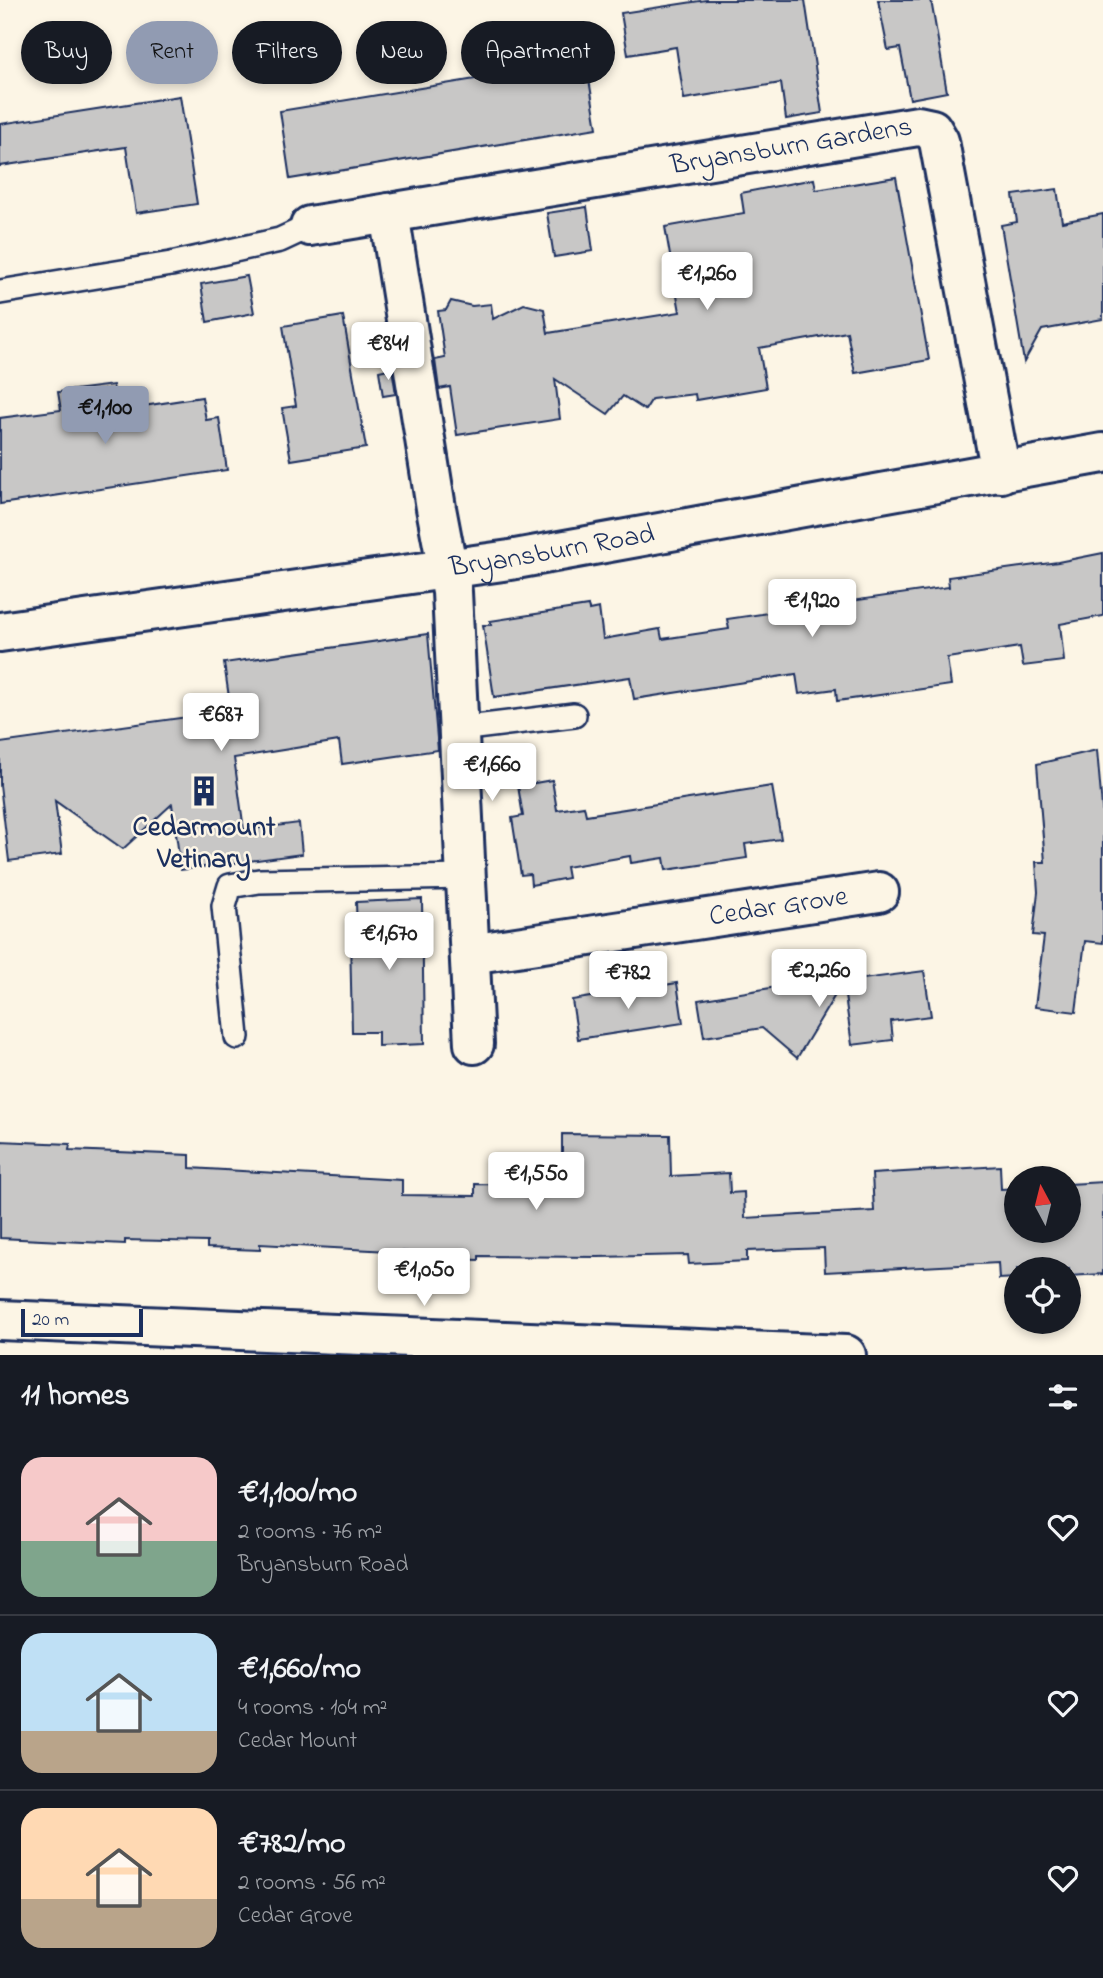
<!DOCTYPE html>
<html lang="en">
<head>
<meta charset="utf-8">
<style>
	:root { --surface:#171b24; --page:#242831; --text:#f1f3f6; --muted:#9ea1a6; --line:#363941; --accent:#919bb2 }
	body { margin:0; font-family:"Indie Flower",sans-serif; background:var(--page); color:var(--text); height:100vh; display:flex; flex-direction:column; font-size:26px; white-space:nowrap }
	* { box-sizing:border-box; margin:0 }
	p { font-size:23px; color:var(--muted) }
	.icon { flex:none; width:38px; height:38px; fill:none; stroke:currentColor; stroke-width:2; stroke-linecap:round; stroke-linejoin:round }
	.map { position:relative; height:1355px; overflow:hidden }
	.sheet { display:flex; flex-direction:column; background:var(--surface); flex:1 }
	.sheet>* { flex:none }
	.hud { position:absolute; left:21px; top:21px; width:700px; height:63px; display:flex; gap:14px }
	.needle { width:46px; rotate:353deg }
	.fabs { position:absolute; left:1004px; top:1166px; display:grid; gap:14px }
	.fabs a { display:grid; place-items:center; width:77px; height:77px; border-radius:50%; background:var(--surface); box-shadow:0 4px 10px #0003; font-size:35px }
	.scale { position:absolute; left:21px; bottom:18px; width:122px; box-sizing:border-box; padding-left:7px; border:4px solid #1b2f5e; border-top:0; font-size:19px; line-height:24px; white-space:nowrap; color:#1b2f5e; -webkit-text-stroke:5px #fcf5e5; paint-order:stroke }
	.price { position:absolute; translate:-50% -60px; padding:0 16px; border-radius:7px; background:#fff; color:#222; font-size:23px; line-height:46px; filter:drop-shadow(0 2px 4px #0008) }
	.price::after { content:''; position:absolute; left:50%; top:42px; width:21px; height:16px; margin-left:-10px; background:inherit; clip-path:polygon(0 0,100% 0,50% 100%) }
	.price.selected { background:var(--accent); color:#111 }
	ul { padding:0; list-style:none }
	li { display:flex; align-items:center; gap:21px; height:175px; padding:0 21px }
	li+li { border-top:2px solid var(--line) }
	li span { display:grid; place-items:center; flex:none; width:196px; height:140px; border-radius:21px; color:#555 }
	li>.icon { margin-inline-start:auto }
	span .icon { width:84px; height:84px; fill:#fffc; stroke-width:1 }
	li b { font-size:30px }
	h2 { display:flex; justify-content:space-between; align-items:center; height:84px; padding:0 21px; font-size:30px }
	.tag { padding:0 24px; border-radius:32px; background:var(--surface); box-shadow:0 4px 10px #0003; font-size:24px; line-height:63px }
	.tag.selected { background:var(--accent); color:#111 }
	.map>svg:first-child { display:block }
	.building { fill:#c8c7c6; stroke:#1b2f5e; stroke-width:2 }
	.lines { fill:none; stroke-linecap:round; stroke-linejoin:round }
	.service-casing { stroke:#1b2f5e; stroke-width:28 }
	.minor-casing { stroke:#1b2f5e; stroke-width:44 }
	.secondary-casing { stroke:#1b2f5e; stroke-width:44 }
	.service { stroke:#fcf5e5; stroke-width:23 }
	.minor { stroke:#fcf5e5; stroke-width:38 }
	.secondary { stroke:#fcf5e5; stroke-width:38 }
	.labels { text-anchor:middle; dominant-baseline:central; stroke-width:5; stroke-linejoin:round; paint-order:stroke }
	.street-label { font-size:28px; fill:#1b2f5e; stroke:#fcf5e5 }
	.poi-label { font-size:28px; font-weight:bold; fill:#1b2f5e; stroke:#fcf5e5 }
</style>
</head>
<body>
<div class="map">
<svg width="1103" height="1355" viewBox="0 0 1103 1355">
	<rect width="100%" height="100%" fill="#fcf5e5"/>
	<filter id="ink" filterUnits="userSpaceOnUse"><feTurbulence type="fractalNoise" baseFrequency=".0143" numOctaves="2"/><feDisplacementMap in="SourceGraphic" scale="14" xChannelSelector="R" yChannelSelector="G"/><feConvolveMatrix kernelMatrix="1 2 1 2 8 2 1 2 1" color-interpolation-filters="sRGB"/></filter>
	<g filter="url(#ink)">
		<g class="building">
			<path d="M706,0h99l17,113 -36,6 -5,-36 -97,16 -8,-52 -48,8 -7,-42z"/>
			<path d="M878,0h53l16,92 -37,7 -10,-51 -12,2z"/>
			<path d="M586,61l11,67 -307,51 -10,-68z"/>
			<path d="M180,96l17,108 -61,9 -10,-66 -126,19v-42z"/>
			<path d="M896,177l33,183 -74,13 -8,-41 -88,16 7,40 -70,12 -1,-6 -43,5 -7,11 -22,-14 -15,18 -53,-35 5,40 -103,16 -7,-48 -11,2 -4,-29 10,-2 -7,-47 8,-1 5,-9 21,5 19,-2 2,15 31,-15 20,5 4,24 132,-21 -15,-85 79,-14 -3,-20 73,-14 2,11z"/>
			<path d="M1057,189l5,33 41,-8v105l-61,11 -18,32 -23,-137 16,-3 -4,-27z"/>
			<path d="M587,207l6,44 -39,6 -7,-44z"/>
			<path d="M247,276l7,37 -47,9 -6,-38z"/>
			<path d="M343,316l23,132 -75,12 -9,-52 14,-2 -13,-80z"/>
			<path d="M392,368l4,26 -13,2 -4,-25z"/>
			<path d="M113,385l4,25 85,-13 4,23 13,-2 8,52 -227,34v-86l61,-8 -3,-18z"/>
			<path d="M1103,553v63l-43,8 4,37 -41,5 -3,-19 -73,11 4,27 -114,16 -1,-12 -37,5 -3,-20 -162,25 -4,-22 -136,20 -11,-72h8l-1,-4 98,-15 1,4 10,-2 4,31 57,-10 2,10 67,-10 -2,-10 222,-32 -1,-10 110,-15z"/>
			<path d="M428,634l10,116 -96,14 -3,-23 -105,17 10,72 55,-7 3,31 -121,16 -9,-66 -49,45 -68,-48 7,53 -53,7 -9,-76v-42l231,-32 -7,-48z"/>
			<path d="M1097,750l6,69v124l-18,-2 -9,71 -41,-5 9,-71 -11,-1 5,-43 -2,-30h9l-8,-98z"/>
			<path d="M552,780l5,30 27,-4 2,9 186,-29 9,53 -36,5 2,14 -81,12 -2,-12 -33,5 -1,-7 -64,11 2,11 -37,7 -1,-11 -9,1 -9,-57 11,-2 -5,-30z"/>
			<path d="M422,899l2,145 -46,2v-14h-26l-2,-97h7l-1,-33z"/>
			<path d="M924,971l7,45 -40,5 2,19 -41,5 -9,-63 -46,76 -35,-30 -58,9 -6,-37 103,-17 1,4z"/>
			<path d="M677,983l6,40 -105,16 -6,-39z"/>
			<path d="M562,1134l108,1 1,41 58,-3 1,20 14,-1 1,26 129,-7 -2,-37 128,-8 1,23 16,-1v42h52v-46l34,-2v92l-34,2v-7h-52v9l-18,1 -1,-16 -173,9 -1,-24 -77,3v10l-58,3 -1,-9 -90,2 -119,-1v4l-53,-2v-5l-166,-9v6l-53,-2v-6l-82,-2v4l-125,-6v-97l70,3 -1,6 121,5v13l212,12v15l73,1v-12l87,1z"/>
		</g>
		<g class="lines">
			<g class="service-casing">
				<g id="service">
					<path d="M0,292l171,-28 109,-24 30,-14"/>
					<path d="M459,729l115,-14"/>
					<path d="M237,1037l-13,-131 6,-20 29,-5 207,-4"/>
				</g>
			</g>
			<g class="minor-casing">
				<g id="minor">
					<path d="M389,213l47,295 16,84 22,452"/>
					<path id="s1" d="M310,226l608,-100 14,3 7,12 62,332"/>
					<path id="s2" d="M470,954l409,-62"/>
					<path d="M0,1320l846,35"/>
				</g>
			</g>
			<g class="secondary-casing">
				<g id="secondary">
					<path id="s3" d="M0,632l510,-72 593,-107"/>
				</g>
			</g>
			<use href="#service" class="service"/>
			<use href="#minor" class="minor"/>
			<use href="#secondary" class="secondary"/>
		</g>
	</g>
	<defs>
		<g id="building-bare" transform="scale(2.415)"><path d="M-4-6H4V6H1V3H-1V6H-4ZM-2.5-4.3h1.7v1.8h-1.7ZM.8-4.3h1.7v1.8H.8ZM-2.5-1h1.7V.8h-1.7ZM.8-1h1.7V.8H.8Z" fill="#1b2f5e" stroke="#fcf5e5" stroke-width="2.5" paint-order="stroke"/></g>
	</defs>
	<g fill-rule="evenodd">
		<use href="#building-bare" x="204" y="791"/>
	</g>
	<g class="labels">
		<g class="street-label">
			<text stroke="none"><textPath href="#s1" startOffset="488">Bryansburn Gardens</textPath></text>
			<text stroke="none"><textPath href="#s3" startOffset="558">Bryansburn Road</textPath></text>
			<text stroke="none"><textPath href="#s2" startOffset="312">Cedar Grove</textPath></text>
		</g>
		<g class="poi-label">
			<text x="204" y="828">Cedarmount<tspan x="204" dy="32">Vetinary</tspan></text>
		</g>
	</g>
</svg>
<div class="fabs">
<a><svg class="needle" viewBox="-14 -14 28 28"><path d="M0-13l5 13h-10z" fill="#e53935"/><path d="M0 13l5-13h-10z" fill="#9ea1a6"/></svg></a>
<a><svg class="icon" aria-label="locate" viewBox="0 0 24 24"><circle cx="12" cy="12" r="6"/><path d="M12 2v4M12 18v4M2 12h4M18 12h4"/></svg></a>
</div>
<div class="scale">20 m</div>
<b class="price" style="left:707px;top:312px">€1,260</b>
<b class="price" style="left:388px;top:382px">€841</b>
<b class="price selected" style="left:105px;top:446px">€1,100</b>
<b class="price" style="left:812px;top:639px">€1,920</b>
<b class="price" style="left:221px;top:753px">€687</b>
<b class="price" style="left:492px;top:803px">€1,660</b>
<b class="price" style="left:389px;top:972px">€1,670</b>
<b class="price" style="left:819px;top:1009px">€2,260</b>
<b class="price" style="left:628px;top:1011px">€782</b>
<b class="price" style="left:536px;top:1212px">€1,550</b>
<b class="price" style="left:424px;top:1308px">€1,050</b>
<div class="hud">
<a class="tag">Buy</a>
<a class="tag selected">Rent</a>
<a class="tag">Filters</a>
<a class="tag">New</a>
<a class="tag">Apartment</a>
</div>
</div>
<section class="sheet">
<h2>11 homes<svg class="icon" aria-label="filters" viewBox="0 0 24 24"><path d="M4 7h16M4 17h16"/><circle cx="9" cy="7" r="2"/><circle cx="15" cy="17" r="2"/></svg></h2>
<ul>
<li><span style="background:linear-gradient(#f6c9c9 60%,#7fa58c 0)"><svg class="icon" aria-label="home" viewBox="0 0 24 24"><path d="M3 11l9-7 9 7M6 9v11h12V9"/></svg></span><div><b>€1,100/mo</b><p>2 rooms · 76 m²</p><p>Bryansburn Road</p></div><svg class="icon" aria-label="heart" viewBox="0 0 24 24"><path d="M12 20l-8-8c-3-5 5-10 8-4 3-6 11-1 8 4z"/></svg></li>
<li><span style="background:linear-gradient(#bfe0f5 70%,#b9a48a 0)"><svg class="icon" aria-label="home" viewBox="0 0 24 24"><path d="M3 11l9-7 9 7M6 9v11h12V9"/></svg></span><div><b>€1,660/mo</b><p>4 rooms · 104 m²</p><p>Cedar Mount</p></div><svg class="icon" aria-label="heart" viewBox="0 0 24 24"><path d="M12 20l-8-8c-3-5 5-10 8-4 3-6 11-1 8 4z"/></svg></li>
<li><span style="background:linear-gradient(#ffd9b3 65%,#b9a48a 0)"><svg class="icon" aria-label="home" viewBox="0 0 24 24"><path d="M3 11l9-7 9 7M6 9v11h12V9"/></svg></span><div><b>€782/mo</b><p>2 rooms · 56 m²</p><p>Cedar Grove</p></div><svg class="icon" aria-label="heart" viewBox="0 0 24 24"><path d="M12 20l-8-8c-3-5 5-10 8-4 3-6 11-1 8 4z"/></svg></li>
</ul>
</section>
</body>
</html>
